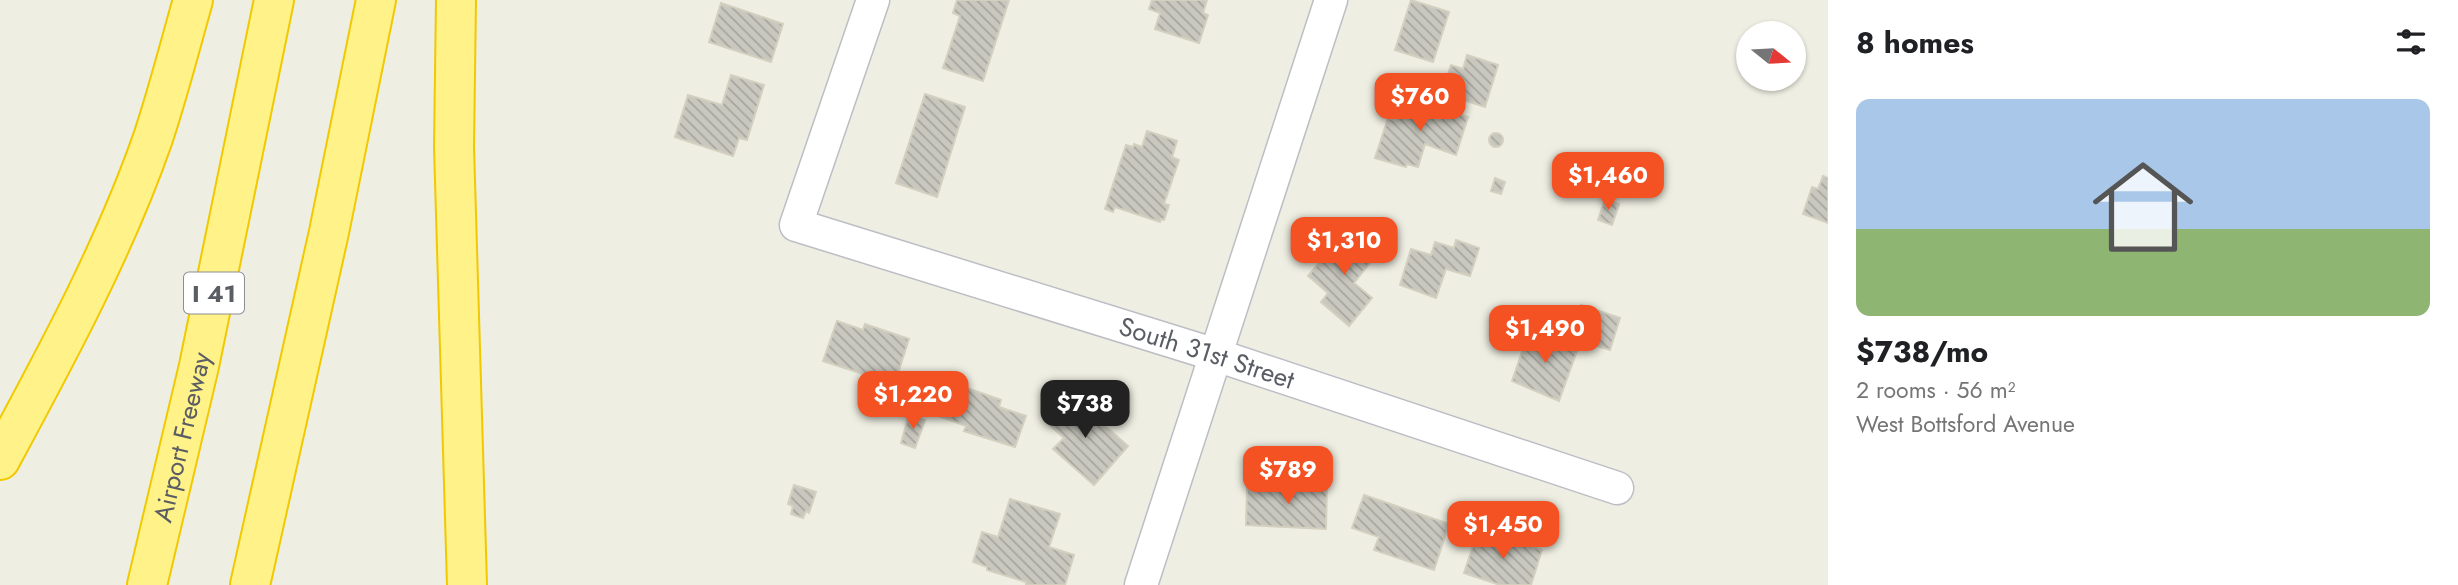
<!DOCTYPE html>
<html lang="en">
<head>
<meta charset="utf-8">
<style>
	:root { --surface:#fff; --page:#f2f2f2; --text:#202124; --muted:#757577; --line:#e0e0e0; --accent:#f45222 }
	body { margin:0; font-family:Jost,sans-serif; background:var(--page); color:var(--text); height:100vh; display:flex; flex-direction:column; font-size:26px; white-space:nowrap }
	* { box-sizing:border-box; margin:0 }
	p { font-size:23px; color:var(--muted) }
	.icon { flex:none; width:38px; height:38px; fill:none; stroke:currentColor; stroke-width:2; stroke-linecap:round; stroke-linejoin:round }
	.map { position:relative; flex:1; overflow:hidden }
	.side { display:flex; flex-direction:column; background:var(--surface); width:630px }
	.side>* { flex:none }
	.needle { width:46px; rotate:108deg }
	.tools { position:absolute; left:1736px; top:21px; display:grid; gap:14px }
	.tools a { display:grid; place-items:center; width:70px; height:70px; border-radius:50%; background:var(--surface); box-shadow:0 2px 5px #0004; font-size:35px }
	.price { position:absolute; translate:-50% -60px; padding:0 16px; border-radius:14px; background:var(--accent); color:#fff; font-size:23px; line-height:46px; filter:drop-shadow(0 2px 4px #0008) }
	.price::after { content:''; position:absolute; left:50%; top:42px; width:21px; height:16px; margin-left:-10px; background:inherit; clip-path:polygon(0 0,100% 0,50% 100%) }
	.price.selected { background:#222; color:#fff }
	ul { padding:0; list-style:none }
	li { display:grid; align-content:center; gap:14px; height:371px; padding:0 28px }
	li+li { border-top:2px solid var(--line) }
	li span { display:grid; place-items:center; height:217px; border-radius:14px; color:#555 }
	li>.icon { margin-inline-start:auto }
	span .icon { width:126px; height:126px; fill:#fffc; stroke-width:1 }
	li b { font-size:30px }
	h2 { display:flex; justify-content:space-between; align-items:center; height:84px; padding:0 28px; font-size:30px }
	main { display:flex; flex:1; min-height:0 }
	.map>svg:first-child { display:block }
	.building { fill:url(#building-back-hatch); stroke:#d3d0c0; stroke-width:2 }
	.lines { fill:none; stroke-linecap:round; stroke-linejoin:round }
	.street-casing { stroke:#bcbec5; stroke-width:35 }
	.highway-casing { stroke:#f1c900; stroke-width:42 }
	.street { stroke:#fff; stroke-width:32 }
	.highway { stroke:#fff289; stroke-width:38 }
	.labels { text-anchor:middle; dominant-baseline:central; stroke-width:6; stroke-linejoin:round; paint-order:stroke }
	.shield { fill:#fff; stroke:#8c8e92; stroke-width:2 }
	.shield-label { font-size:24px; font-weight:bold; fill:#5a5d64 }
	.street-label { font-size:26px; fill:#5a5d64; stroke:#fff }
</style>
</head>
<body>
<main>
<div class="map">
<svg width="1828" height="585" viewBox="0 0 1828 585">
	<defs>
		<pattern id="building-back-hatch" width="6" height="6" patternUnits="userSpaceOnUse" patternTransform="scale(1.75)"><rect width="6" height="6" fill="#c9c8bf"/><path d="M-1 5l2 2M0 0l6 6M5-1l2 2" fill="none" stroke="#a6a69f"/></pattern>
	</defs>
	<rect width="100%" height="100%" fill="#eeeee2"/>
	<g class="building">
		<path d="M957,0h52l-26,81 -40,-13 17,-52 -7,-3z"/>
		<path d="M1152,0h55l-4,13 5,2 -9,28 -44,-14 5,-16 -11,-4z"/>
		<path d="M1411,0l38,12 -16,50 -38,-12z"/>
		<path d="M721,3l62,21 -12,38 -62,-20z"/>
		<path d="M1467,55l31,10 -13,42 -43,-14 9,-28 12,4z"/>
		<path d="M731,75l33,10 -17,55 -8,-2 -6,18 -58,-19 13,-42 34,10z"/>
		<path d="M925,94l40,13 -28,90 -41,-14z"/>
		<path d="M1403,97l65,20 -12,38 -31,-11 -7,23 -11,-3 -1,3 -31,-9 13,-40 8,3z"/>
		<path d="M1147,131l30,10 -5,16 7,3 -15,44 5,1 -5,15 -3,-1 -1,3 -45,-15 -2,5 -8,-3 21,-64 7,2 1,-3 8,3z"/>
		<circle cx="1496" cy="140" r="7"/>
		<path d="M1823,176l5,2v45l-25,-9 9,-27 6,2z"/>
		<path d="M1495,178l10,4 -4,12 -10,-3z"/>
		<path d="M1605,199l14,5 -7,21 -14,-5z"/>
		<path d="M1347,229l30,25 -23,29 18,15 -23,28 -28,-24 7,-9 -20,-17z"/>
		<path d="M1456,240l23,8 -9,28 -24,-7 -10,29 -36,-13 11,-36 20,6 4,-13 19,6z"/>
		<path d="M1581,305l39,13 -10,32 -39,-12z"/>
		<path d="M837,321l26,9 2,-6 44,15 -16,50 -31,-11 1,-4 -40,-13z"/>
		<path d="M1529,331l49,17 -19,53 -47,-20z"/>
		<path d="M950,382l51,18 -2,7 27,9 -11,31 -51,-16 2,-5 -28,-10z"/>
		<path d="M1069,394l59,52 -34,39 -41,-36 11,-11 -19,-17z"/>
		<path d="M909,414l16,6 -10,28 -14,-5z"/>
		<path d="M1297,481l30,2 -1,46 -80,-4 1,-38 15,1 1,-5 20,1 -1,5 14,1z"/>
		<path d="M794,485l22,7 -7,21 -3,-2 -3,7 -12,-4 2,-8 -5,-2z"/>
		<path d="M1364,495l85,29 -15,46 -60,-20 5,-13 -27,-9z"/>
		<path d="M1010,499l50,15 -11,33 25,8 -9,30h-39v-3l-39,-12v-3l-14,-5 9,-30 16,5z"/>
		<path d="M1477,533l30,9 1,-3 34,11 -11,35h-31l-36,-12z"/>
	</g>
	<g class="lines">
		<g class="street-casing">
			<g id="street">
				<path id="s1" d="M873,0l-77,225 420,130 401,133"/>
				<path d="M1141,585l190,-585"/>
			</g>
		</g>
		<g class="highway-casing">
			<g id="highway">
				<path d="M456,0l-2,147 13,438"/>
				<path d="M0,460c56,-104 114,-210 153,-322 15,-45 27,-92 40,-138"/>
				<path id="s2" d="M147,585l52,-219 75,-366"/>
				<path d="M250,585l79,-353 47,-232"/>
			</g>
		</g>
		<use href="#street" class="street"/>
		<use href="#highway" class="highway"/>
	</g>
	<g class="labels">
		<rect class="shield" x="184" y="272.5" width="60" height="41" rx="5"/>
		<g class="shield-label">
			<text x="214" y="293">I 41</text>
		</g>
		<g class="street-label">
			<text stroke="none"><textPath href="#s1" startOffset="668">South 31st Street</textPath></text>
			<text stroke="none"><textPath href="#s2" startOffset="152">Airport Freeway</textPath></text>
		</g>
	</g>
</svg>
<div class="tools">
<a><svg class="needle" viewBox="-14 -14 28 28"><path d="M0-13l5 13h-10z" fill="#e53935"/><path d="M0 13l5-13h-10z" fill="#757577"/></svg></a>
</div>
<b class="price" style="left:1420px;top:133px">$760</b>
<b class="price" style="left:1608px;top:212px">$1,460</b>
<b class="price" style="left:1344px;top:277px">$1,310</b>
<b class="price" style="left:1545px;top:365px">$1,490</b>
<b class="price" style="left:913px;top:431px">$1,220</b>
<b class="price selected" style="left:1085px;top:440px">$738</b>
<b class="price" style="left:1288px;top:506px">$789</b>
<b class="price" style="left:1503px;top:561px">$1,450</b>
</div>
<section class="side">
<h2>8 homes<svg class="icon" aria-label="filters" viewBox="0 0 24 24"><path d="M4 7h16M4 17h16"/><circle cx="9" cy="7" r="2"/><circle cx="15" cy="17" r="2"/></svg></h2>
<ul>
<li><span style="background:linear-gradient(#a9c7e8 60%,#8fb573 0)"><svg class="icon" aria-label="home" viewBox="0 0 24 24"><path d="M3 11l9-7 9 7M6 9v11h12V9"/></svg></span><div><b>$738/mo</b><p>2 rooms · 56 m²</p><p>West Bottsford Avenue</p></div></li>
</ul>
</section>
</main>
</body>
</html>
